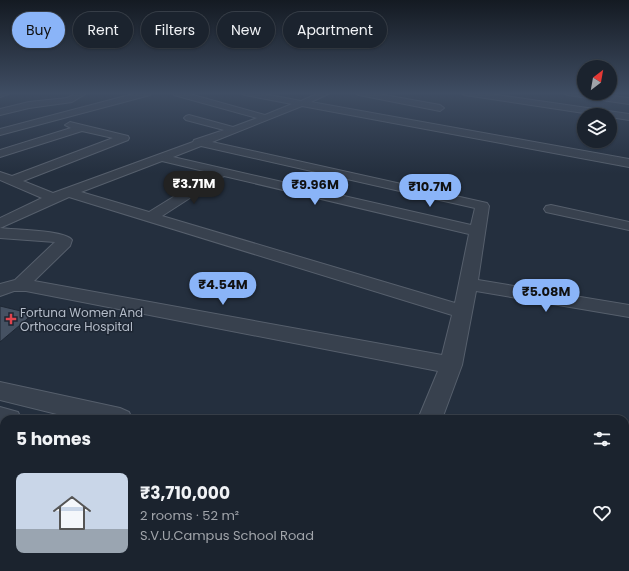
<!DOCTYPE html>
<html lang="en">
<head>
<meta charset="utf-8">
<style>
	:root { --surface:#1b232e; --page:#242b36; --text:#f1f3f6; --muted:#a0a4aa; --line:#39404a; --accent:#8ab4f8 }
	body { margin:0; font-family:Poppins,sans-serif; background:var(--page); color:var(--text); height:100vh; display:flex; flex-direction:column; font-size:15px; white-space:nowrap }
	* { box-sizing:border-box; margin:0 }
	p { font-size:13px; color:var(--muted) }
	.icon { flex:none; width:22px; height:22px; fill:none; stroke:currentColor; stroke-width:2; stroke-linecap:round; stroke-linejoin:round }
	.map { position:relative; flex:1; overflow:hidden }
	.side { position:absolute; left:0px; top:415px; width:629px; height:156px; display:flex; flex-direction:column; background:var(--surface); border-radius:12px 12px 0 0; box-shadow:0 1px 3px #0004,0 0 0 1px var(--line) }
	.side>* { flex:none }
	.hud { position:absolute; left:12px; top:12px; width:400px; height:36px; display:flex; gap:8px }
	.needle { width:26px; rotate:31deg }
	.controls { position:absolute; left:577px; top:60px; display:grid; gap:8px }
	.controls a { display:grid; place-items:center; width:40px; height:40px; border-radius:50%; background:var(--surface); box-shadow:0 1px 3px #0004,0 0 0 1px var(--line); font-size:20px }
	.price { position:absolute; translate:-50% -34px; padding:0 9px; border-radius:14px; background:var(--accent); color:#111; font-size:13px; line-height:26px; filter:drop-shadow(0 1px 2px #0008) }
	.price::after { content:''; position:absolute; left:50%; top:24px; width:12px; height:9px; margin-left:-6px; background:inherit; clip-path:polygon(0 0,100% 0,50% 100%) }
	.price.selected { background:#222; color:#fff }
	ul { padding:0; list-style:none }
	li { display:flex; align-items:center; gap:12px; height:100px; padding:0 16px }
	li span { display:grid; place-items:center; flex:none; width:112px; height:80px; border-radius:8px; color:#555 }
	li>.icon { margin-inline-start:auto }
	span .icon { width:48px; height:48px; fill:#fffc; stroke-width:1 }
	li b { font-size:17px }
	h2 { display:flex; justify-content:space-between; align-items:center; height:48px; padding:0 16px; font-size:17px }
	.chip { padding:0 14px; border-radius:18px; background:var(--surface); box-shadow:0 1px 3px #0004,0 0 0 1px var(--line); font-size:14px; line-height:36px }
	.chip.selected { background:var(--accent); color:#111 }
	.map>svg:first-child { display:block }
	.building { fill:#455162; stroke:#1f2835 }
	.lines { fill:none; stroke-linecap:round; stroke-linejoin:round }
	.minor-casing { stroke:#565f6c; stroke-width:2 }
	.minor { fill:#38414e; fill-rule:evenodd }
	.health-dot { fill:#e0444e; stroke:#1d2633; stroke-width:1.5 }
	.labels { text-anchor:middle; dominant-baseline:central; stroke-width:3; stroke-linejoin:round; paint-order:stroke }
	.poi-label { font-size:12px; fill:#b4bcc9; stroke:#1d2633; text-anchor:start }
</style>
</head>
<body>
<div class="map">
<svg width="629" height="571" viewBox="0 0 629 571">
	<rect width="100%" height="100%" fill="#242f3e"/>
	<path class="building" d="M0,306l33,8 -33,28z"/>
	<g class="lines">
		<g class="minor-casing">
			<g id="minor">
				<path d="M0,93h11l-11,4z"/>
				<path d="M76,93h11l-15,9 -43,6 -29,7v-6l29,-7 38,-4z"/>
				<path d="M137,93h14l-1,2 -150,40v-6z"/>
				<path d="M173,93h13l79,22 27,-11 -47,-9 -4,-2h18l42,8 18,-8h11l-19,9 318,57v8l-327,-61 -90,36 275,61 2,3 -11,74 151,25v12l-153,-26 -14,74 -20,54h-24l20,-48 -412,-80h-12l-14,5v-12l15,-4 40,-38 -55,-4v-20l42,-20 -42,-18v-8l12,4 101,-38 -31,-7 -82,26v-7l71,-22 -6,-3 5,-3 58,14 1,2 -1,2 -105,41 30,12 140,-51 1,-2 30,-10 -38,-10 -2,-2 2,-2 3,-1 44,12 24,-9 -83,-23zM201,146l274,62 -4,17 -298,-68zM162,161l50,12 -63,39 -68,-20zM224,176l245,58 -14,69 -293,-87zM69,197l383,118 -10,40 -408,-74 36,-35 2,-6c-7,-10 -58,-10 -72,-12z"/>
				<path d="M355,93h18l67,12 4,3 -4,3 -81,-16z"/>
				<path d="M461,93h22l146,21v6l-19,-3v-2h-13l-132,-20z"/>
				<path d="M564,93h24l41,5v6l-61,-9z"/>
				<path d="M551,205l78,17v8l-83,-18 -2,-3 2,-3z"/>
				<path d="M0,382l120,26 9,4 3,7h-55l-77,-19z"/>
				<path d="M0,407l18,5 3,7h-17v9l-4,-1z"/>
				<path d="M362,567h33l-1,4h-33z"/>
				<path d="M425,567h38l1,4h-38z"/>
				<path d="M492,567h38l1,4h-38z"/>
			</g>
		</g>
		<use href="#minor" class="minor"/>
	</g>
	<linearGradient id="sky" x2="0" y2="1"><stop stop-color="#141a22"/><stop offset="0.54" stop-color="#3f4d63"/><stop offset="1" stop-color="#3f4d63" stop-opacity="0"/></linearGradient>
	<rect width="629" height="173" fill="url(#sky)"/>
	<path class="health-dot" d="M9 313h4v4h4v4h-4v4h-4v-4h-4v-4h4z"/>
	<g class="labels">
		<g class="poi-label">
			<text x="20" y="312">Fortuna Women And<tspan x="20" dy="14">Orthocare Hospital</tspan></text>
		</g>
	</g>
</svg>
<div class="controls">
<a><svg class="needle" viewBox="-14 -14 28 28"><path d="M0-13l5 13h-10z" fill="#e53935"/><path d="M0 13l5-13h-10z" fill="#a0a4aa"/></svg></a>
<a><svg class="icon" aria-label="layers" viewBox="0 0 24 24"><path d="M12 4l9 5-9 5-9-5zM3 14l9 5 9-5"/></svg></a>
</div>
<b class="price selected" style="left:194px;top:205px">₹3.71M</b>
<b class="price" style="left:315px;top:206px">₹9.96M</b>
<b class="price" style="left:430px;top:208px">₹10.7M</b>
<b class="price" style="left:223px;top:306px">₹4.54M</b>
<b class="price" style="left:546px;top:313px">₹5.08M</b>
<div class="hud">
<a class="chip selected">Buy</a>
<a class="chip">Rent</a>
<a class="chip">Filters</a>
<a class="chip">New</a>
<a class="chip">Apartment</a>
</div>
<section class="side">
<h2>5 homes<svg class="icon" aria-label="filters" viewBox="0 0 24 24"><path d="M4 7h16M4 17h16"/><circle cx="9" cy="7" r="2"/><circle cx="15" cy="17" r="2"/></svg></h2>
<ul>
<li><span style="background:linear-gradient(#c9d6e8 70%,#9aa5b1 0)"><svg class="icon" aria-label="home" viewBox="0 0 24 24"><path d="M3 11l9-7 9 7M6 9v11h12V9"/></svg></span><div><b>₹3,710,000</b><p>2 rooms · 52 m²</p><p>S.V.U.Campus School Road</p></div><svg class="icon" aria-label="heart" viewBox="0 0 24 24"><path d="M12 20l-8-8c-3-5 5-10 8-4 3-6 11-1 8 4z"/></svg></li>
</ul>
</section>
</div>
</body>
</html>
